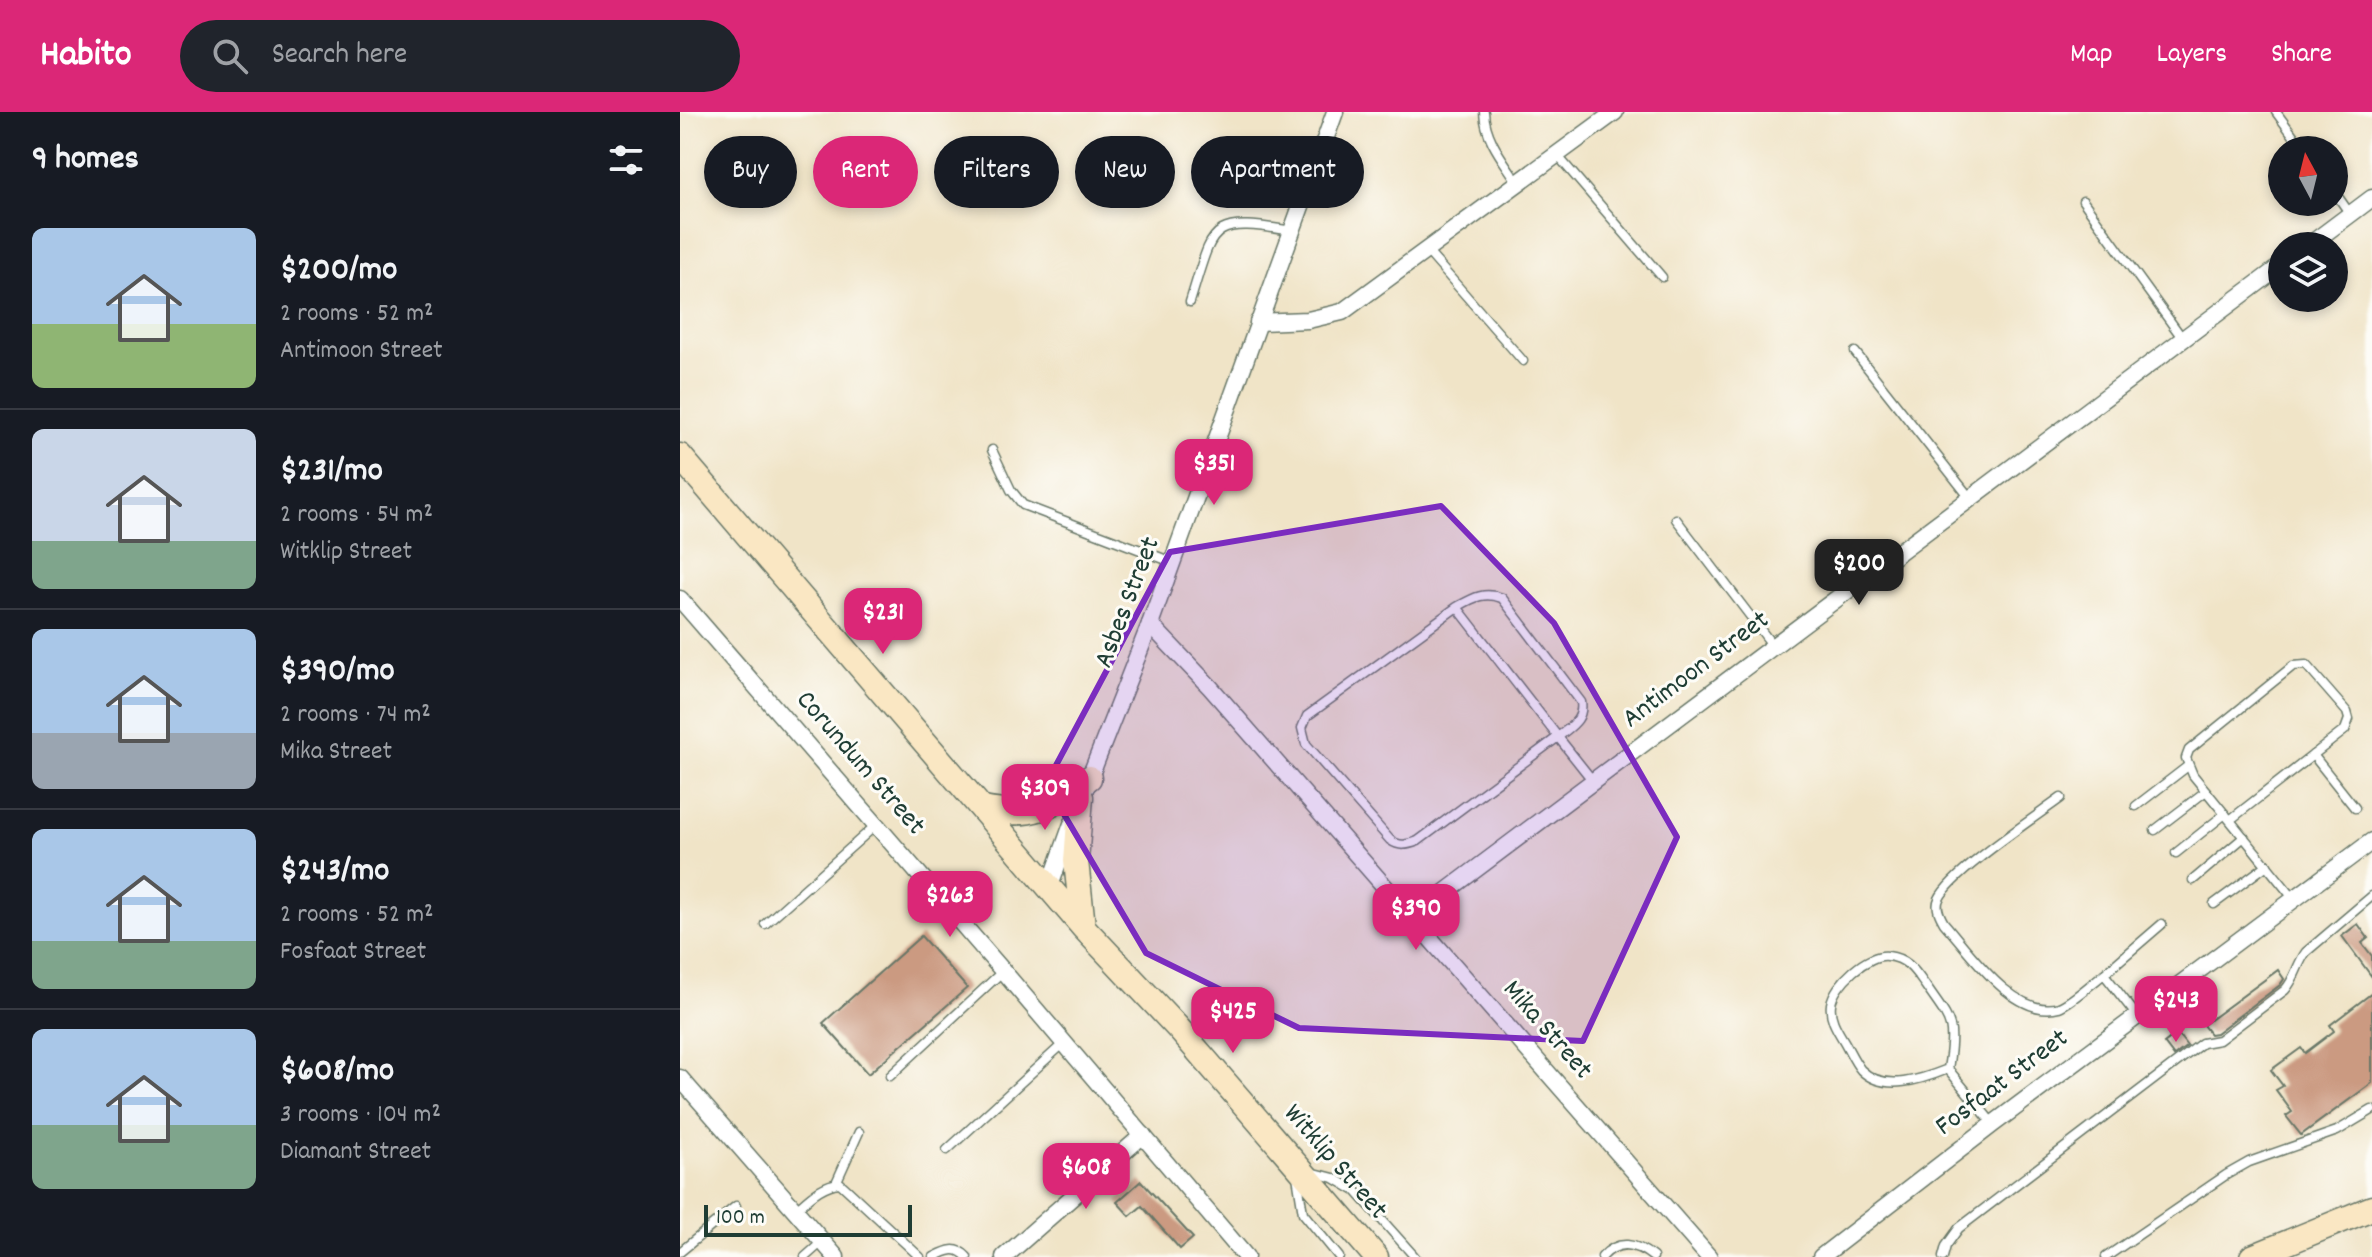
<!DOCTYPE html>
<html lang="en">
<head>
<meta charset="utf-8">
<style>
	:root { --surface:#171b24; --page:#20242c; --text:#f1f3f6; --muted:#9ea1a6; --line:#363941; --accent:#db2777 }
	body { margin:0; font-family:Dekko,sans-serif; background:var(--page); color:var(--text); height:100vh; display:flex; flex-direction:column; font-size:30px; white-space:nowrap }
	* { box-sizing:border-box; margin:0 }
	p { font-size:26px; color:var(--muted) }
	.icon { flex:none; width:44px; height:44px; fill:none; stroke:currentColor; stroke-width:2; stroke-linecap:round; stroke-linejoin:round }
	.map { position:relative; flex:1; overflow:hidden }
	.panel { display:flex; flex-direction:column; background:var(--surface); width:680px }
	.panel>* { flex:none }
	.top-card { position:absolute; left:24px; top:24px; width:760px; height:72px; display:flex; gap:16px }
	.needle { width:52px; rotate:353deg }
	.fabs { position:absolute; left:1588px; top:24px; display:grid; gap:16px }
	.fabs a { display:grid; place-items:center; width:80px; height:80px; border-radius:50%; background:var(--surface); box-shadow:0 4px 12px #0003; font-size:40px }
	.scale { position:absolute; left:24px; bottom:20px; width:208px; box-sizing:border-box; padding-left:8px; border:4px solid #1f3d34; border-top:0; font-size:22px; line-height:28px; white-space:nowrap; color:#1f3d34; -webkit-text-stroke:6px #fdfcf7; paint-order:stroke }
	.price { position:absolute; translate:-50% -68px; padding:0 18px; border-radius:16px; background:var(--accent); color:#fff; font-size:26px; line-height:52px; filter:drop-shadow(0 2px 4px #0008) }
	.price::after { content:''; position:absolute; left:50%; top:48px; width:24px; height:18px; margin-left:-12px; background:inherit; clip-path:polygon(0 0,100% 0,50% 100%) }
	.price.selected { background:#222; color:#fff }
	ul { padding:0; list-style:none }
	li { display:flex; align-items:center; gap:24px; height:200px; padding:0 32px }
	li+li { border-top:2px solid var(--line) }
	li span { display:grid; place-items:center; flex:none; width:224px; height:160px; border-radius:12px; color:#555 }
	li>.icon { margin-inline-start:auto }
	span .icon { width:96px; height:96px; fill:#fffc; stroke-width:1 }
	li b { font-size:34px }
	h2 { display:flex; justify-content:space-between; align-items:center; height:96px; padding:0 32px; font-size:34px }
	.tag { padding:0 28px; border-radius:36px; background:var(--surface); box-shadow:0 4px 12px #0003; font-size:28px; line-height:72px }
	.tag.selected { background:var(--accent); color:#fff }
	header { display:flex; align-items:center; gap:48px; box-sizing:border-box; height:112px; padding:0 40px; background:var(--accent); color:#fff }
	header strong { font-size:38px }
	nav { display:flex; gap:44px; margin-inline-start:auto; font-size:28px }
	.search { width:560px; height:72px; background:var(--page); display:flex; align-items:center; gap:20px; box-sizing:border-box; padding:0 28px; border-radius:44px; color:var(--muted); font-size:30px }
	main { display:flex; flex:1; min-height:0 }
	.map>svg:first-child { display:block }
	.building { fill:#cb9a81 }
	.lines { fill:none; stroke-linecap:round; stroke-linejoin:round }
	.lane-casing { stroke:#687767; stroke-width:11 }
	.street-casing { stroke:#687767; stroke-width:19 }
	.secondary-casing { stroke:#687767; stroke-width:27 }
	.lane { stroke:#fff; stroke-width:8 }
	.street { stroke:#fff; stroke-width:16 }
	.secondary { stroke:#fae7c3; stroke-width:24 }
	.marked { fill:#7b2cbf; fill-opacity:0.2; stroke:#7b2cbf; stroke-width:6; stroke-linejoin:round }
	.labels { text-anchor:middle; dominant-baseline:central; stroke-width:6; stroke-linejoin:round; paint-order:stroke }
	.street-label { font-size:28px; fill:#1f3d34; stroke:#fdfcf7 }
</style>
</head>
<body>
<header>
<strong>Habito</strong>
<div class="search"><svg class="icon" aria-label="search" viewBox="0 0 24 24"><circle cx="10" cy="10" r="6"/><path d="M15 15l6 6"/></svg>Search here</div>
<nav><a>Map</a><a>Layers</a><a>Share</a></nav>
</header>
<main>
<section class="panel">
<h2>9 homes<svg class="icon" aria-label="filters" viewBox="0 0 24 24"><path d="M4 7h16M4 17h16"/><circle cx="9" cy="7" r="2"/><circle cx="15" cy="17" r="2"/></svg></h2>
<ul>
<li><span style="background:linear-gradient(#a9c7e8 60%,#8fb573 0)"><svg class="icon" aria-label="home" viewBox="0 0 24 24"><path d="M3 11l9-7 9 7M6 9v11h12V9"/></svg></span><div><b>$200/mo</b><p>2 rooms · 52 m²</p><p>Antimoon Street</p></div></li>
<li><span style="background:linear-gradient(#c9d6e8 70%,#7fa58c 0)"><svg class="icon" aria-label="home" viewBox="0 0 24 24"><path d="M3 11l9-7 9 7M6 9v11h12V9"/></svg></span><div><b>$231/mo</b><p>2 rooms · 54 m²</p><p>Witklip Street</p></div></li>
<li><span style="background:linear-gradient(#a9c7e8 65%,#9aa5b1 0)"><svg class="icon" aria-label="home" viewBox="0 0 24 24"><path d="M3 11l9-7 9 7M6 9v11h12V9"/></svg></span><div><b>$390/mo</b><p>2 rooms · 74 m²</p><p>Mika Street</p></div></li>
<li><span style="background:linear-gradient(#a9c7e8 70%,#7fa58c 0)"><svg class="icon" aria-label="home" viewBox="0 0 24 24"><path d="M3 11l9-7 9 7M6 9v11h12V9"/></svg></span><div><b>$243/mo</b><p>2 rooms · 52 m²</p><p>Fosfaat Street</p></div></li>
<li><span style="background:linear-gradient(#a9c7e8 60%,#7fa58c 0)"><svg class="icon" aria-label="home" viewBox="0 0 24 24"><path d="M3 11l9-7 9 7M6 9v11h12V9"/></svg></span><div><b>$608/mo</b><p>3 rooms · 104 m²</p><p>Diamant Street</p></div></li>
</ul>
</section>
<div class="map">
<svg width="1692" height="1145" viewBox="0 0 1692 1145">
	<rect width="100%" height="100%" fill="#fdfcf7"/>
	<filter id="ink" filterUnits="userSpaceOnUse"><feTurbulence type="fractalNoise" baseFrequency=".0125" numOctaves="2"/><feDisplacementMap in="SourceGraphic" scale="16" xChannelSelector="R" yChannelSelector="G"/><feConvolveMatrix kernelMatrix="1 2 1 2 8 2 1 2 1" color-interpolation-filters="sRGB"/></filter>
	<filter id="wash" filterUnits="userSpaceOnUse"><feTurbulence type="fractalNoise" baseFrequency=".006" numOctaves="4" result="noise"/><feDisplacementMap in="SourceGraphic" scale="32" xChannelSelector="R" yChannelSelector="G"/><feGaussianBlur stdDeviation="1.8" result="paint"/><feColorMatrix in="noise" values="0 0 0 0 0 0 0 0 0 0 0 0 0 0 0 0 0 1.4 0 .05"/><feComposite in="paint" operator="in"/></filter>
	<g filter="url(#wash)">
		<rect width="100%" height="100%" fill="#f0e4c7"/>
		<g id="blocks">
			<g class="building">
				<path d="M1678,812l10,14 -6,5 10,13v21l-30,-41z"/>
				<path d="M241,824l46,52 -99,86 -45,-51z"/>
				<path d="M1598,858l6,9 -4,6 -64,48 -6,1 -7,-9z"/>
				<path d="M1692,881v90l-71,52 -15,-19 6,-4 -16,-22 7,-4 -12,-16 30,-22 4,5 29,-22 -4,-6z"/>
				<path d="M1497,921l10,13 -13,10 -10,-13z"/>
				<path d="M461,1069l52,57 -13,11 -38,-43 -12,10 -13,-14z"/>
			</g>
		</g>
	</g>
	<g filter="url(#ink)">
		<use href="#blocks" fill-opacity="0" stroke="#687767" stroke-width="2"/>
		<g class="lines">
			<g class="lane-casing">
				<g id="lane">
					<path d="M804,0c1,27 20,49 34,71"/>
					<path d="M1596,0l28,38"/>
					<path d="M877,43l105,122"/>
					<path d="M1654,79l16,23"/>
					<path d="M1403,89l100,138"/>
					<path d="M747,139l96,110"/>
					<path d="M510,190c24,-76 17,-85 102,-71"/>
					<path d="M1175,240l115,146"/>
					<path d="M312,338l19,40 12,15 149,57"/>
					<path d="M996,407l97,127"/>
					<path d="M777,495l101,130c13,-11 26,-17 23,-35l-79,-104c-18,-7 -29,0 -45,9l-150,109 -5,12 4,16 84,96c10,7 17,5 28,1l140,-104 35,44"/>
					<path d="M1633,643l42,53"/>
					<path d="M1381,686c-27,20 -110,75 -122,101 -4,8 1,17 5,24 25,28 71,97 115,84 13,-5 33,-24 45,-33"/>
					<path d="M1456,694l52,-40"/>
					<path d="M1550,708l115,-90 4,-11 -2,-7 -41,-47 -13,1 -104,84 -3,8 7,17 101,124"/>
					<path d="M1475,718l51,-39"/>
					<path d="M1496,741l49,-39"/>
					<path d="M1513,768l51,-43"/>
					<path d="M1534,792l53,-39"/>
					<path d="M85,812l111,-99"/>
					<path d="M1457,904l-33,-42 58,-50"/>
					<path d="M1268,957c-25,10 -64,24 -87,1 -6,-7 -11,-18 -16,-27 -7,-12 -16,-24 -14,-39 3,-20 37,-51 57,-48 19,2 27,15 37,29 26,38 31,36 23,84l45,55"/>
					<path d="M210,964l113,-105"/>
					<path d="M267,1038l117,-107"/>
					<path d="M631,1060l23,6 22,13 59,66"/>
					<path d="M617,1064l6,37 36,44"/>
					<path d="M156,1071l23,-51"/>
					<path d="M115,1098c13,-11 27,-26 45,-27l80,74"/>
					<path d="M0,1140l56,-46"/>
					<path d="M125,1145l17,-15"/>
					<path d="M254,1145c12,-6 22,-12 33,0"/>
					<path d="M922,1145c16,-18 34,-14 51,0"/>
					<path d="M1263,1145l3,-11 13,-18 243,-185 17,-3 66,-50c10,-11 12,-26 21,-38l66,-56"/>
					<path d="M1426,1145l120,-82 23,-13 88,-31 35,-21"/>
				</g>
			</g>
			<g class="street-casing">
				<g id="street">
					<path d="M1628,134l64,-48"/>
					<path d="M578,210l50,-2 34,-8 273,-200"/>
					<path d="M0,487l323,372 243,286"/>
					<path d="M470,512l60,63 499,570"/>
					<path d="M406,675l64,-163 185,-512"/>
					<path d="M370,774l22,-62"/>
					<path d="M732,805l870,-652"/>
					<path d="M0,966l156,179"/>
					<path d="M324,1145l139,-122"/>
					<path d="M1141,1145l172,-133 379,-283"/>
				</g>
			</g>
			<g class="secondary-casing">
				<g id="secondary">
					<path d="M0,344l403,471 95,101 198,229"/>
					<path d="M401,685l-5,64 7,65"/>
					<path d="M303,697c51,10 66,-1 106,-31"/>
					<path d="M1572,1145l120,-49"/>
				</g>
			</g>
			<use href="#lane" class="lane"/>
			<use href="#street" class="street"/>
			<use href="#secondary" class="secondary"/>
		</g>
	</g>
	<path class="marked" d="M761,394l113,117 123,214 -94,204 -284,-13 -153,-75 -100,-169 124,-232z"/>
	<g class="labels">
		<g class="street-label">
			<text transform="translate(449 491) rotate(-69)">Asbes Street</text>
			<text transform="translate(1017 559) rotate(-37)">Antimoon Street</text>
			<text transform="translate(179 652) rotate(49)">Corundum Street</text>
			<text transform="translate(866 919) rotate(49)">Mika Street</text>
			<text transform="translate(1323 972) rotate(-37)">Fosfaat Street</text>
			<text transform="translate(654 1051) rotate(49)">Witklip Street</text>
		</g>
	</g>
</svg>
<div class="fabs">
<a><svg class="needle" viewBox="-14 -14 28 28"><path d="M0-13l5 13h-10z" fill="#e53935"/><path d="M0 13l5-13h-10z" fill="#9ea1a6"/></svg></a>
<a><svg class="icon" aria-label="layers" viewBox="0 0 24 24"><path d="M12 4l9 5-9 5-9-5zM3 14l9 5 9-5"/></svg></a>
</div>
<div class="scale">100 m</div>
<b class="price" style="left:534px;top:395px">$351</b>
<b class="price selected" style="left:1179px;top:495px">$200</b>
<b class="price" style="left:203px;top:544px">$231</b>
<b class="price" style="left:365px;top:720px">$309</b>
<b class="price" style="left:270px;top:827px">$263</b>
<b class="price" style="left:736px;top:840px">$390</b>
<b class="price" style="left:1496px;top:932px">$243</b>
<b class="price" style="left:553px;top:943px">$425</b>
<b class="price" style="left:406px;top:1099px">$608</b>
<div class="top-card">
<a class="tag">Buy</a>
<a class="tag selected">Rent</a>
<a class="tag">Filters</a>
<a class="tag">New</a>
<a class="tag">Apartment</a>
</div>
</div>
</main>
</body>
</html>
